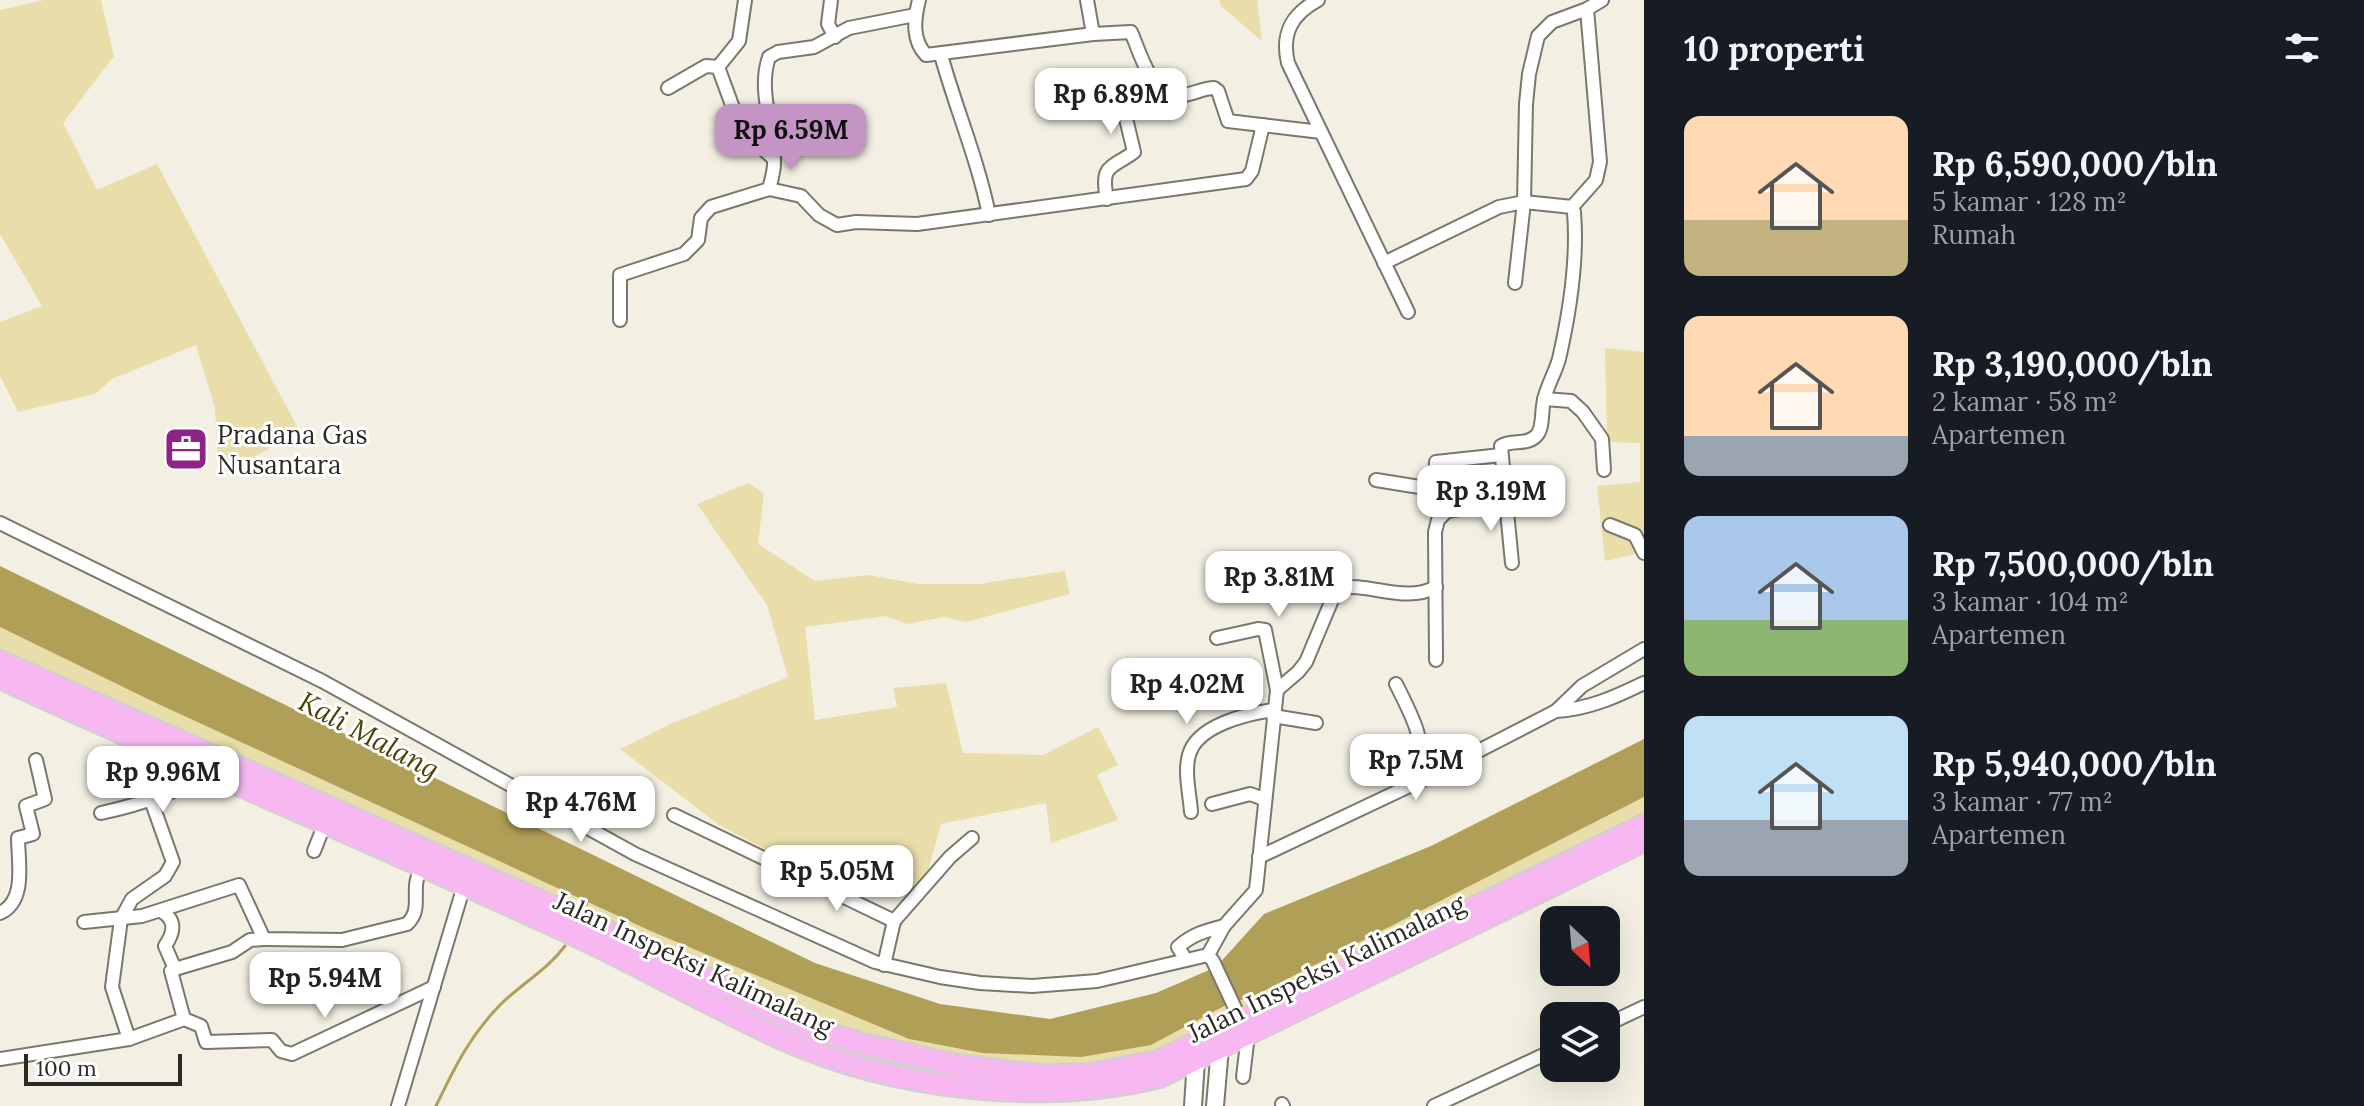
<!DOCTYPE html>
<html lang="id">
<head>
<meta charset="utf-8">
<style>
	:root { --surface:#171b24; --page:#242831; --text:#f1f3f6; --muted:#9ea1a6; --accent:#c495c4 }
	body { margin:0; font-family:Lora,serif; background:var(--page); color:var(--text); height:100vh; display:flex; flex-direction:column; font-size:30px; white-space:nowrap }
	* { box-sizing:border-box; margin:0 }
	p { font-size:26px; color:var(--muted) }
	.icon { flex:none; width:44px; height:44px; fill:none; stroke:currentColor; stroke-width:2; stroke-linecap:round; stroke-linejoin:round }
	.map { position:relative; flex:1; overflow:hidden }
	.panel { display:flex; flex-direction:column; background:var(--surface); width:720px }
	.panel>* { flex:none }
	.needle { width:52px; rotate:154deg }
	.controls { position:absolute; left:1540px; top:906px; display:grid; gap:16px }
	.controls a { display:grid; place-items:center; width:80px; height:80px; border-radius:16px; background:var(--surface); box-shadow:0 8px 32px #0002; font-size:40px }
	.scale { position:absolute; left:24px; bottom:20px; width:158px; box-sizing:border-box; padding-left:8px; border:4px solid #2b2a25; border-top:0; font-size:22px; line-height:28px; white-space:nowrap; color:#2b2a25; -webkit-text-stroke:6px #fff; paint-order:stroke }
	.price { position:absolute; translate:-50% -68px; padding:0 18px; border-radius:16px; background:#fff; color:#222; font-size:26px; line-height:52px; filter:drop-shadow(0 2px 4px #0008) }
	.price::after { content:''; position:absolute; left:50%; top:48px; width:24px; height:18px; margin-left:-12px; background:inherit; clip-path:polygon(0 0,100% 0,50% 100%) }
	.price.current { background:var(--accent); color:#111 }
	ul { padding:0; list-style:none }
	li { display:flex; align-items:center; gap:24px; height:200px; padding:0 40px }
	li span { display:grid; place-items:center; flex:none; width:224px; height:160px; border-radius:16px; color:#555 }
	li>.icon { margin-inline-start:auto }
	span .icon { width:96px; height:96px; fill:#fffc; stroke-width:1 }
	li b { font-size:34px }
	h2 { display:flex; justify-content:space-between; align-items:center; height:96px; padding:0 40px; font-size:34px }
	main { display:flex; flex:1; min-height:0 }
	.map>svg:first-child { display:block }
	.green { fill:#e9ddaa }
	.water { fill:#b09f56 }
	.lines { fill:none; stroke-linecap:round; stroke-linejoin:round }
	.stream { stroke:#b09f56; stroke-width:3 }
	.river { stroke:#b09f56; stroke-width:20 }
	.minor-casing { stroke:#7a776c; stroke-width:16 }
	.tertiary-casing { stroke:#7a776c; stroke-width:20 }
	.primary-casing { stroke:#d0d0cf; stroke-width:24 }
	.minor { stroke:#fff; stroke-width:12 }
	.tertiary { stroke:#fff; stroke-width:16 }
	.primary { stroke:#f7b8f1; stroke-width:20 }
	.labels { text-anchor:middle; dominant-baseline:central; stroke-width:6; stroke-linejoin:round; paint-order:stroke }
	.poi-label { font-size:26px; fill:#2b2a25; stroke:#fff; text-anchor:start }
	.street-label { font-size:26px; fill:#2b2a25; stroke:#fff }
	.water-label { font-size:28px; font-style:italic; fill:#4e4104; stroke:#fff }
</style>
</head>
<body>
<main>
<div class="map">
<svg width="1644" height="1106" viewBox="0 0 1644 1106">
	<rect width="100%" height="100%" fill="#f3f0e3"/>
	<g class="green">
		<path d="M44,0h57l13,56 -51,67 34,67 60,-26 143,268 -81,44 -4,-68 -19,-63 -84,34 -17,15 -77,18 -18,-36v-54l42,-16 -42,-72v-224z"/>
		<path d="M1219,0h38l5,41 -41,-35z"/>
		<path d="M1605,348l39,4v200l-39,9 -8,-75 43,-4v-39l-33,-1z"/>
		<path d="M748,483l16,10 -6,51 57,37 54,-6 49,9h61l86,-13 5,23 -104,28 -22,-5 -37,7 -21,-8 -81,11 10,93 82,-13 -4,-19 53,-5 17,70 80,2 55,-28 20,38 -21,10 21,45 -67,23 -5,-40 -105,21 -18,64 -79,2 -125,-65 -99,-76 53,-26 115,-46 -21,-72 -70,-101z"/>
		<path d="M0,627l614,287 295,125 73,14 169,-8 82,-43 17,-4 394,-201v28l-430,210 -125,39 -226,-30 -863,-383z"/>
	</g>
	<path class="water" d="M0,566l815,397 125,41 110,15 106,-26 60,-26 48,-53 167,-68 213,-107v58l-394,201 -18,4 -81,43 -70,12 -99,-4 -73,-14 -256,-107 -499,-230 -154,-75z"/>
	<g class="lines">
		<g class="stream">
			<path d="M584,909l5,-11"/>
			<path d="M436,1106c19,-39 33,-69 64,-101 21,-21 47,-35 65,-59"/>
		</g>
		<path class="river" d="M1333,922l232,-116"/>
		<g class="minor-casing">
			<g id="minor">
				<path d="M831,0l-3,24 7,13"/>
				<path d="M919,0c-5,20 -7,40 7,55l167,-21 38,-2c10,22 20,67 52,63 11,-1 20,-7 31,-7l4,3 10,30 93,11"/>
				<path d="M1087,0l6,34"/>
				<path d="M1318,0c-26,14 -37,33 -30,63l120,249"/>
				<path d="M941,55c15,54 37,105 48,160"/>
				<path d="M718,67l21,-26 6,-41"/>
				<path d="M668,88l38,-22 12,1 21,57 9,12 25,22"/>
				<path d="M769,189l32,7 18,19 18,10 19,-3 61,2 329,-45 6,-8 11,-46"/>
				<path d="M1107,199c-7,-35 4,-30 27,-47l-11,-46 4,-3 40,-10"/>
				<path d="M1572,207l24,-27 4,-18 -13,-153"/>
				<path d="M1384,263l115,-56 25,-5 48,5"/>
				<path d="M1515,283l9,-81 2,-98 3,-30 9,-38 14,-14 35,-13 15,-9"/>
				<path d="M620,320v-45l64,-21 14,-14 3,-22 10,-11 58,-18c2,-8 5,-17 5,-25 1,-36 -17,-72 -5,-107l9,-5 36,-5 35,-19 66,-13"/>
				<path d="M1544,399l27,2 12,11 19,27 2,31"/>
				<path d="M1376,480l56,9 3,-3 1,-24 65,-7"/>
				<path d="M1506,501l6,62"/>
				<path d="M0,523l322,158 313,173 240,108 65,15 40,6 52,3 65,-5 111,-26 16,-29 32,-36 21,-200 -12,-60 -7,-1 -41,9"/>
				<path d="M1610,525l25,10 9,18"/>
				<path d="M1436,660l-1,-128 3,-12 9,-9 59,-10 -5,-55c11,-7 25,0 35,-10 8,-7 5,-26 8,-36 3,-14 11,-27 15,-41 11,-48 19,-98 15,-147l-2,-5"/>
				<path d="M1396,684c20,40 26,49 26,96"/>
				<path d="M1277,690l21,-18 8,-10 31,-74c32,-6 68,16 99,-1"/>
				<path d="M1556,711c33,-2 59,-14 88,-28"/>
				<path d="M1273,716l43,7"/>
				<path d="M1212,804l38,-10 14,5"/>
				<path d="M1191,812c-1,-17 -7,-40 -2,-57 8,-30 58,-41 84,-45"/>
				<path d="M101,813c37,-8 76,-20 108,-41"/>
				<path d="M674,815l220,106 56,-64 22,-19"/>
				<path d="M314,851l11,-28"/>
				<path d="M1259,857l163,-77 134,-69 26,-25 62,-37"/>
				<path d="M161,911c16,9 13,22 4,35l10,23 -4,2 13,48"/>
				<path d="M0,913c27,-12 18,-52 18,-75l15,-4 -7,-28 19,-7 -9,-39"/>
				<path d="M84,922l58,-6 97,-31 25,54 78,1 65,-16c12,-11 8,-23 9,-38 0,-7 3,-13 6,-20"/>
				<path d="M1208,955l5,6 28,60"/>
				<path d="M1186,960l-8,-13c15,-13 27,-16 46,-21"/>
				<path d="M884,965l10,-44"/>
				<path d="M175,969l57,-17 18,-12 14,-1"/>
				<path d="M1606,1025l38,-18"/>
				<path d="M129,1039l-17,-52 9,-68 11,-20 33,-23 8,-14 -22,-62 -2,-34 8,-24"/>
				<path d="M0,1059l129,-20 55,-20 17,7 5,16 66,-2 9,11 11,3 142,-67"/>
				<path d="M1243,1077l5,-42"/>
				<path d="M1282,1104l1,2"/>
				<path d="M398,1106l68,-227"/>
				<path d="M1434,1106l120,-56"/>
			</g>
		</g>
		<g class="tertiary-casing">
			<g id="tertiary">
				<path d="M1192,1051l4,9 -3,46"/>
				<path d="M1215,1106l5,-58 -4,-7"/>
			</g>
		</g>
		<g class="primary-casing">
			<g id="primary">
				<path d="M0,661l588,261 218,104 57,18 94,21 81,10 51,-1 69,-13 486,-236"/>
				<path d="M0,678c153,71 309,137 464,207 53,24 107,47 159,74 52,26 104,55 157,79 112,51 260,68 380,39l484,-236"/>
			</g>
		</g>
		<use href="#minor" class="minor"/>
		<use href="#tertiary" class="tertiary"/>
		<use href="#primary" class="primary"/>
	</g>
	<defs>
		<g id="office-square" transform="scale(2.3)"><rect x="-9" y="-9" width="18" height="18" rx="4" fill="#8d2387" stroke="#fff"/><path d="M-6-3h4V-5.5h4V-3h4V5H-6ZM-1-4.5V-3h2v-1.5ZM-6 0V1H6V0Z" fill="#fff"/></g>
	</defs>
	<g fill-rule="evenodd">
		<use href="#office-square" x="186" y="449"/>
	</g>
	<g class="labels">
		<g class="poi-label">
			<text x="217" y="434">Pradana Gas<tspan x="217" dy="30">Nusantara</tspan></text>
		</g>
		<g class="street-label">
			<text transform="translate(694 963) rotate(25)">Jalan Inspeksi Kalimalang</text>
			<text transform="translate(1326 968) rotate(-26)">Jalan Inspeksi Kalimalang</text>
		</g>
		<g class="water-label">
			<text transform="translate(369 735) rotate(28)">Kali Malang</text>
		</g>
	</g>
</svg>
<div class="controls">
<a><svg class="needle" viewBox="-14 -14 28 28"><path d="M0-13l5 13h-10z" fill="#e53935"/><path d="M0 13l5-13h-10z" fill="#9ea1a6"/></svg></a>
<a><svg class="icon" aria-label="layers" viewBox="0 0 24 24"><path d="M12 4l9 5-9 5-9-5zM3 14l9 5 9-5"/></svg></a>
</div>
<div class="scale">100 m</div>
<b class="price" style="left:1111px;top:136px">Rp 6.89M</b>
<b class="price current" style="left:791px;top:172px">Rp 6.59M</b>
<b class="price" style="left:1491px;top:533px">Rp 3.19M</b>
<b class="price" style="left:1279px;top:619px">Rp 3.81M</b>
<b class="price" style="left:1187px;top:726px">Rp 4.02M</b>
<b class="price" style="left:1416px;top:802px">Rp 7.5M</b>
<b class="price" style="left:163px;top:814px">Rp 9.96M</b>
<b class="price" style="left:581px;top:844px">Rp 4.76M</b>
<b class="price" style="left:837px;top:913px">Rp 5.05M</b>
<b class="price" style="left:325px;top:1020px">Rp 5.94M</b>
</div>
<section class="panel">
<h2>10 properti<svg class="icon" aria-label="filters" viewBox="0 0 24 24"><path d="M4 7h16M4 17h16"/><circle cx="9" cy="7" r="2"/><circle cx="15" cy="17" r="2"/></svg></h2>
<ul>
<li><span style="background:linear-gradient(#ffd9b3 65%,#c2b280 0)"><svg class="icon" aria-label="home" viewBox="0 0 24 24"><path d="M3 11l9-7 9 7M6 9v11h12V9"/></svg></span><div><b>Rp 6,590,000/bln</b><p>5 kamar · 128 m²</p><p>Rumah</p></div></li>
<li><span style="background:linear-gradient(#ffd9b3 75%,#9aa5b1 0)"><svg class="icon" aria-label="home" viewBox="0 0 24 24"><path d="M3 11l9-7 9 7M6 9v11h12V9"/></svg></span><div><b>Rp 3,190,000/bln</b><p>2 kamar · 58 m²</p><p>Apartemen</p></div></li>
<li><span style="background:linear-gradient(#a9c7e8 65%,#8fb573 0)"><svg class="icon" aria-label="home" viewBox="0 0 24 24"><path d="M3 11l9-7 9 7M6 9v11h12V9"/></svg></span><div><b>Rp 7,500,000/bln</b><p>3 kamar · 104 m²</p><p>Apartemen</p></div></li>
<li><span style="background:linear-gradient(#bfe0f5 65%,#9aa5b1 0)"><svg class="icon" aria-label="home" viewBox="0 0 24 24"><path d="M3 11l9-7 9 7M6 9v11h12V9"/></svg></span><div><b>Rp 5,940,000/bln</b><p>3 kamar · 77 m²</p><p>Apartemen</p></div></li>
</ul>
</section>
</main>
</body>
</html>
